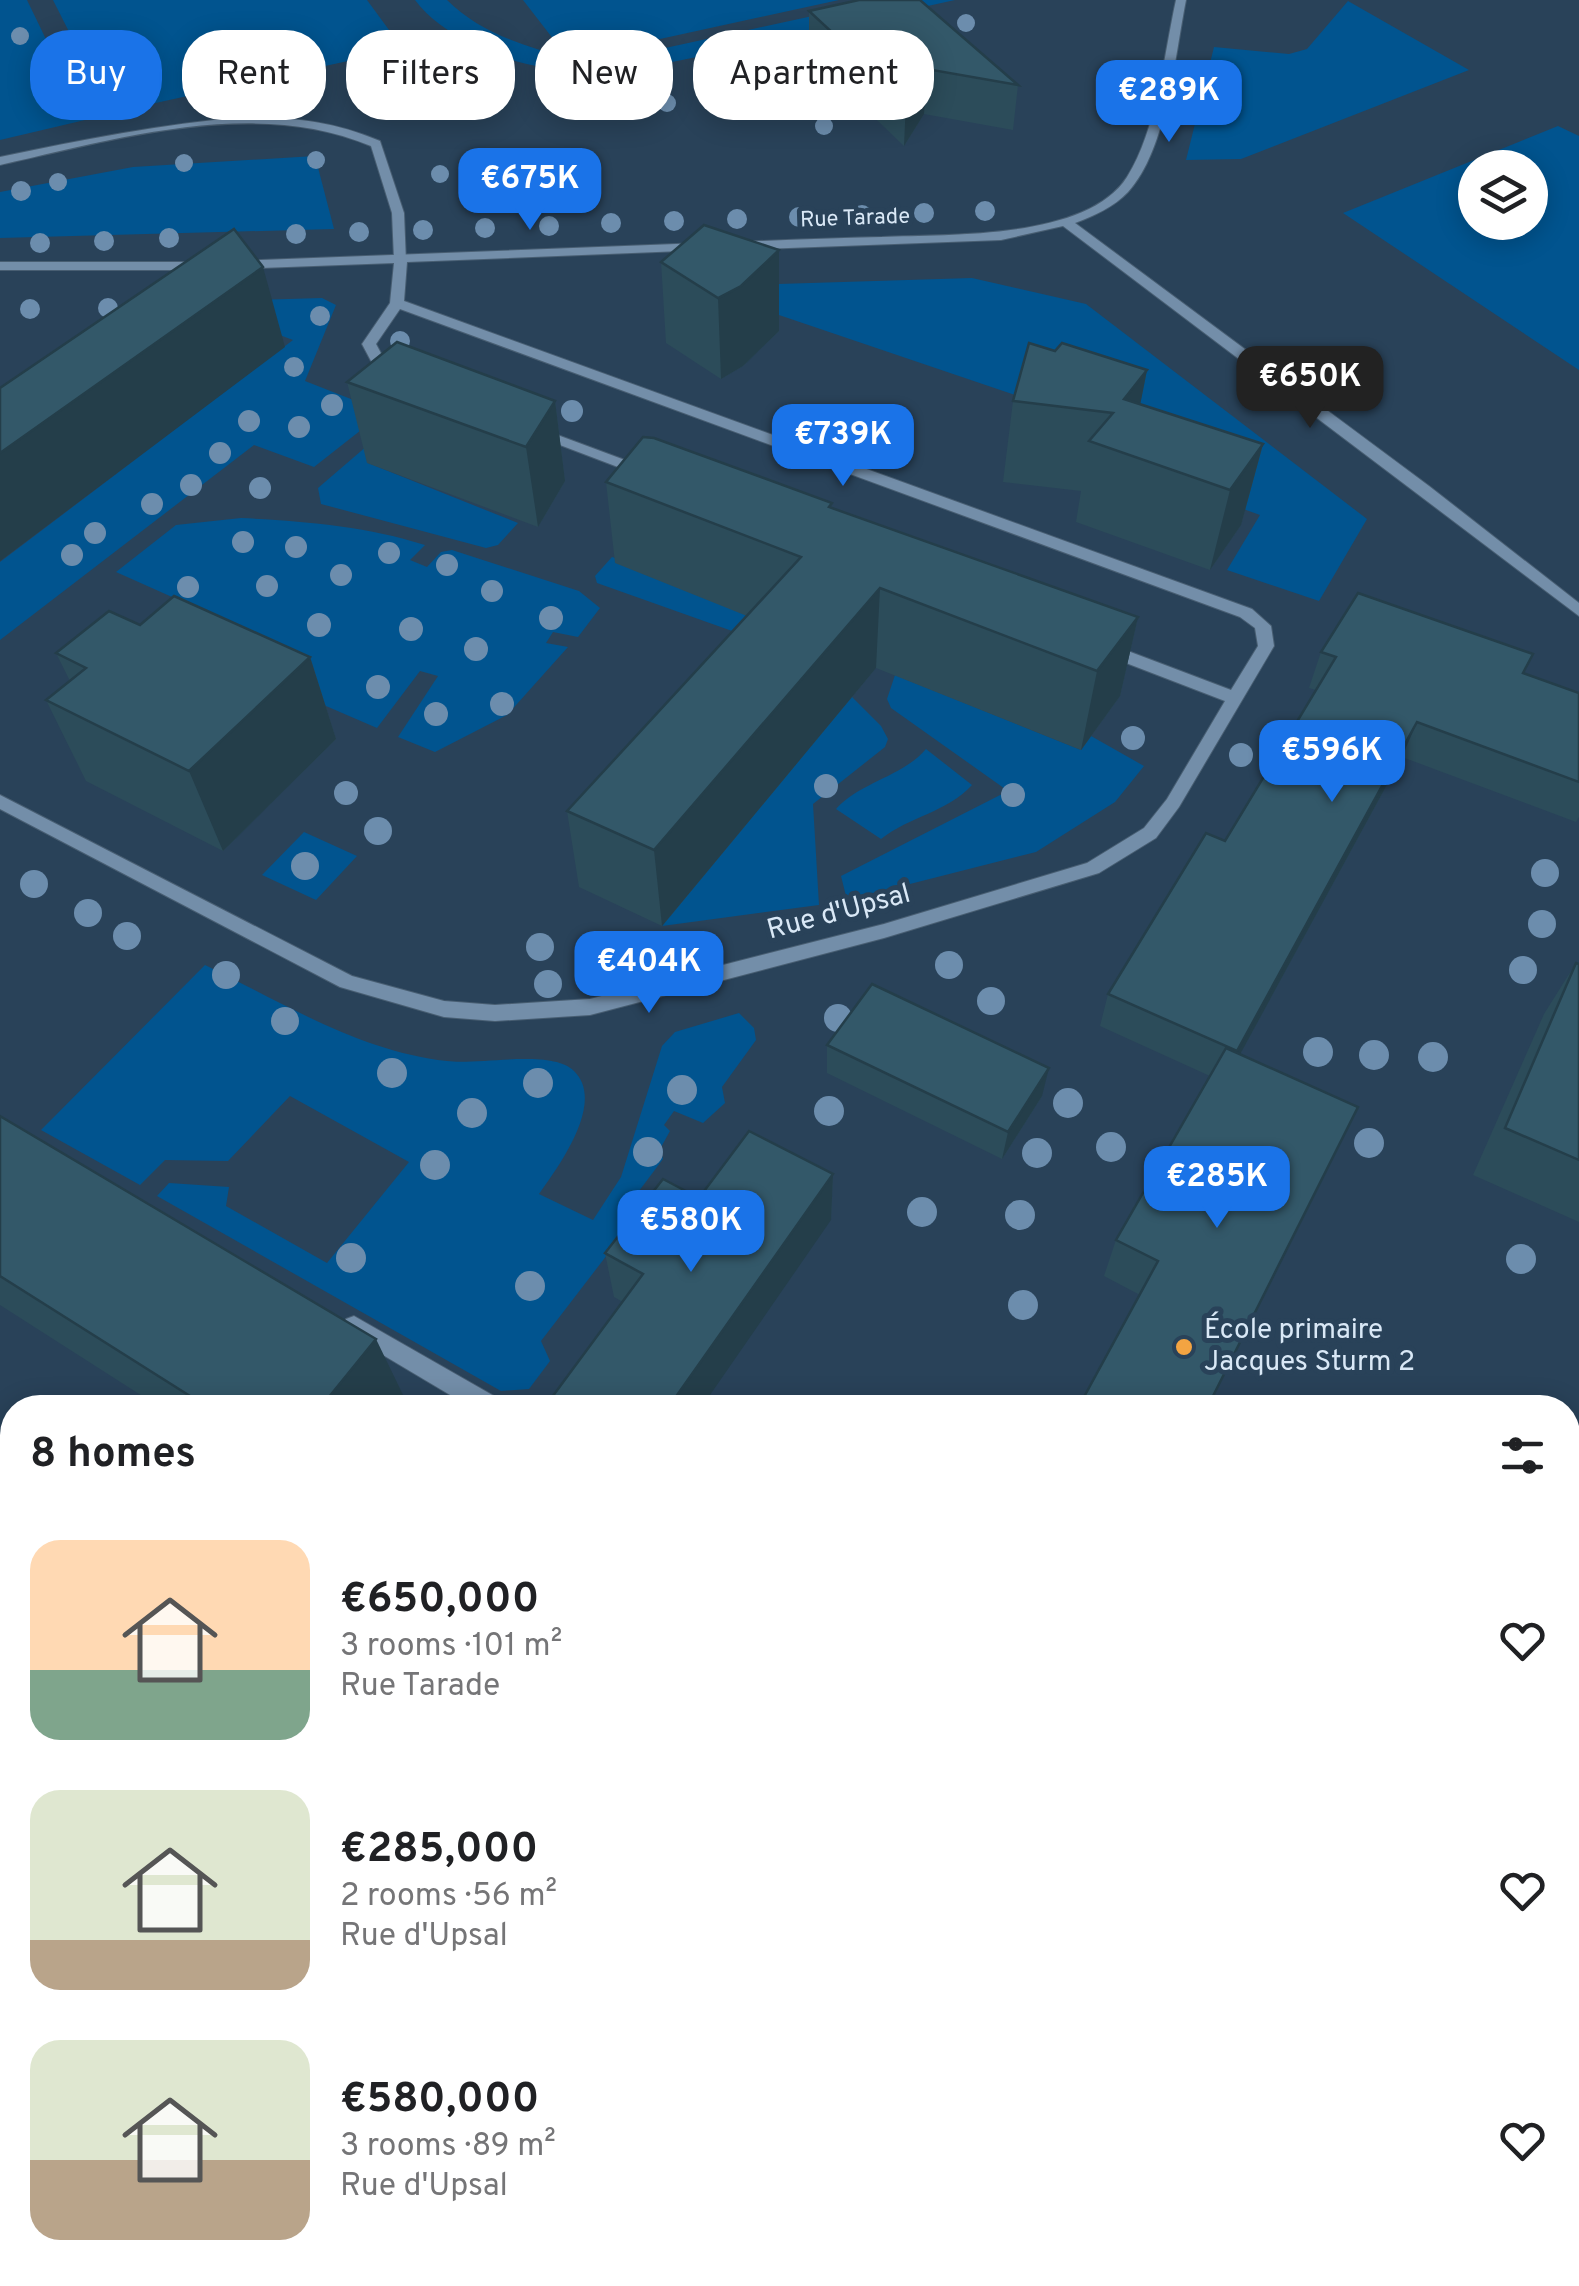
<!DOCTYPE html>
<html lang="en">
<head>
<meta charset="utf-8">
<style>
	:root { --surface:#fff; --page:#f2f2f2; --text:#202124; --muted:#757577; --accent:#1a73e8 }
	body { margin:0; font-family:Overpass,sans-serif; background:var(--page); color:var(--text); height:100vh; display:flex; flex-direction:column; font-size:38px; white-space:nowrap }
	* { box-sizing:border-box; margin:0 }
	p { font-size:32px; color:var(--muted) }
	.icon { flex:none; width:55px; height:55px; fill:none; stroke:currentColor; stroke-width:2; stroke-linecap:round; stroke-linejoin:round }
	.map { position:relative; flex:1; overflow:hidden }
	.drawer { position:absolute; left:0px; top:1395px; width:1580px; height:892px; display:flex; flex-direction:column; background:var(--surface); border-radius:40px 40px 0 0; box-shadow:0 5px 25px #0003 }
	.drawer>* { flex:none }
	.banner { position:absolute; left:30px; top:30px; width:1000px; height:90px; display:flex; gap:20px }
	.fabs { position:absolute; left:1458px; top:150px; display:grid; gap:20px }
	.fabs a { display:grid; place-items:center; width:90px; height:90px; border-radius:50%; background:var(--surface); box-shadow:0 5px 25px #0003; font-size:50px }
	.price { position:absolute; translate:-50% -85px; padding:0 22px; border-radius:20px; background:var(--accent); color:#fff; font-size:32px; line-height:65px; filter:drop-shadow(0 2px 5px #0008) }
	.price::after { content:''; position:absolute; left:50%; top:60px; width:30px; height:22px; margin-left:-15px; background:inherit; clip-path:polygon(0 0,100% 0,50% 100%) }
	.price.current { background:#222; color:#fff }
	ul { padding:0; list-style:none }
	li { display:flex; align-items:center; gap:30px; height:250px; padding:0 30px }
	li span { display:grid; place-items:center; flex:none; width:280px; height:200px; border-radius:30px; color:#555 }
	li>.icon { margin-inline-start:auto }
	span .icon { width:120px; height:120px; fill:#fffc; stroke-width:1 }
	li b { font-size:42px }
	h2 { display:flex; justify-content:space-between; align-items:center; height:120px; padding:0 30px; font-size:42px }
	.chip { padding:0 35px; border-radius:40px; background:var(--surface); box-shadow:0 5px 25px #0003; font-size:35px; line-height:90px }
	.chip.current { background:var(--accent); color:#fff }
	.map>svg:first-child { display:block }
	.green { fill:#01548f; fill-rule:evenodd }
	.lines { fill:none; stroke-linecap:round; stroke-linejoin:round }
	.service-casing { stroke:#485e72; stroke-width:2 }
	.minor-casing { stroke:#485e72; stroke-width:2 }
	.service { fill:#738ea9; fill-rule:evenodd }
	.minor { fill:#738ea9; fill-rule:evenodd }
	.tree { fill:#6c8dad }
	.wall { fill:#2c4c5a }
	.shaded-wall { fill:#243e4a }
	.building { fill:#335869; stroke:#243e4a; stroke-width:2.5 }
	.poi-dot { fill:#f3a442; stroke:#294259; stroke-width:4 }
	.labels { text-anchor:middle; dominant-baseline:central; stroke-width:10; stroke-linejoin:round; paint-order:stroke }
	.far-street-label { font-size:22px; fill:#d9e8f6; stroke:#294259 }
	.street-label { font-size:28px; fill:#d9e8f6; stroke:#294259 }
	.poi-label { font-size:28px; fill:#d9e8f6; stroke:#294259; text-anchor:start }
</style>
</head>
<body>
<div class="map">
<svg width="1579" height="2286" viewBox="0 0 1579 2286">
	<rect width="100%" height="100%" fill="#294259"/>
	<g class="green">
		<path d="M0,0h27l58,120 -85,20z"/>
		<path d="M53,0h314l36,49 -293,64z"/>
		<path d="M415,0h32c33,33 77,46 121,58l-45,-58h316l-266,58 7,3 53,-6 253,-55h69c-62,14 -125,27 -187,41 -100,22 -203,53 -299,1 -21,-11 -40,-23 -54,-42z"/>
		<path d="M1348,1l121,69 -228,89 -55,1 28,-113 75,7 18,-5z"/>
		<path d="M1558,126l21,10v234l-236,-157zM1475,168h55v54h-55z"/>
		<path d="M315,156l19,73 -334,9v-46l133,-25z"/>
		<path d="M972,278l114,26 281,215 -48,82 -92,-31 33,-55 -125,-45 19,-28 -419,-142 15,-15z"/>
		<path d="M322,298l14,7 -31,76 79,31 -70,55 -60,-22 -254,195v-78l293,-222 -54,-20 12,-20z"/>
		<path d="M389,427l-21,36 150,60 -20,22 -12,3 -165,-44 -3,-16z"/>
		<path d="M241,518c62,3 125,8 184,27l-15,15 17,7 14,-15 11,-2 127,41 21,17 -22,29 -25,-5 -7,11 22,4 -61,68 -72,37 -37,-15 40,-61 -18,-5 -43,57 -197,-85 1,-42 -65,-29 60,-47z"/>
		<path d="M612,557l6,2 146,63 -15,15 -152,-54 -2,-7z"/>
		<path d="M895,675l186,75 10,-14 53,30 -29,36 -79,50 -189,48 -6,-24 167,-85 -117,-83 -4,-9z"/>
		<path d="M844,689l37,37 7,13 -3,8 -72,57 6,101 -157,21 172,-208z"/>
		<path d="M926,749l46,36c-26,28 -62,31 -91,54l-45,-30c26,-28 66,-32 90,-60z"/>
		<path d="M304,832l53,24 -41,44 -54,-25z"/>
		<path d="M205,965c76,37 156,87 242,96 33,4 105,-12 127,10 32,31 -15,95 -35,123l54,26 28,-43 41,-131 13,-14 64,-19 15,15 2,12 -34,47 3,16 -22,20 -29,-12 -10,14 6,6 -10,18 3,10 -33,44v22l-89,116 9,20 -21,28 -28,2 -344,-195 12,-13 60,4 -3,19 101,57 82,-101 -119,-66 -62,65 -63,-1 -25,25 -99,-55z"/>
	</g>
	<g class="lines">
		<g class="service-casing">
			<g id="service">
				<path d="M245,117c51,1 88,4 135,24l24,72 2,49 -12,-3 -2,-46 -21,-67c-116,-49 -254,-7 -371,19v-8c81,-17 162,-33 245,-40z"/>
				<path d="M354,1316l140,80 1,12h-23l-126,-75 -3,-7 3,-7z"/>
			</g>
		</g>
		<g class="minor-casing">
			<g id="minor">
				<path d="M1176,0h10c-11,55 -19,150 -58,192 -14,15 -34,24 -53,31l354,263 150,117v13l-516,-390 -62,14 -265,10 -6,-4 6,-4c49,-2 97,-4 146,-5 66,-3 205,3 245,-60 30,-47 37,-123 49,-177z"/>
				<path d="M702,243l5,1v6l-300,12 -3,39 848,308 19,17 3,20 -95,161 -23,31 -57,35 -215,65 -294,77 -95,6 -51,-4 -104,-30 -340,-178v-14l352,181 92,25 51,4 95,-6 294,-75 203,-61 57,-35 23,-29 58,-98 -125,-48 -2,-4 2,-4h12l119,45 27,-44 -3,-18 -15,-11 -840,-308 -24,35 14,26 9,6 -7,4 -13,-4 -17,-32 28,-41 4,-40 -157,6 -7,-4 7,-4z"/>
				<path d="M0,262h203l7,4 -7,4h-203z"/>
				<path d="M536,427l113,42 2,3 -7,5 -5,-2 -108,-41 -2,-3z"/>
				<path d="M0,1585l12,7v26l-12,-6z"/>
				<path d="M1579,1910v31l-11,5v-30z"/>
				<path d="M12,2262v13h17l-4,10 -25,1v-15z"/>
				<path d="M919,2275h38l6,11h-39z"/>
				<path d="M1183,2275h32l-4,11h-33z"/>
			</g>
		</g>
		<use href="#service" class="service"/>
		<use href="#minor" class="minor"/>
	</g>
	<g class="tree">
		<circle cx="966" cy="23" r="9"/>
		<circle cx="20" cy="36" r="9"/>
		<circle cx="797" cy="84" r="9"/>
		<circle cx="713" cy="96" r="9"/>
		<circle cx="667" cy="103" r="9"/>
		<circle cx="622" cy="108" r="9"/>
		<circle cx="824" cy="126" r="9"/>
		<circle cx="316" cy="160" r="9"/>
		<circle cx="184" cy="163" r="9"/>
		<circle cx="440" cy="174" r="9"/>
		<circle cx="58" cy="182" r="9"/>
		<circle cx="21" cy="191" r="10"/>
		<circle cx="985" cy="211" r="10"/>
		<circle cx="924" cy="213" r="10"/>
		<circle cx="862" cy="215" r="10"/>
		<circle cx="799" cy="217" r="10"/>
		<circle cx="737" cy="219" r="10"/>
		<circle cx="674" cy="221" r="10"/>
		<circle cx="611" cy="223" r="10"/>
		<circle cx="549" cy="226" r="10"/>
		<circle cx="485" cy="228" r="10"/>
		<circle cx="423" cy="230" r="10"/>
		<circle cx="359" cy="232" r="10"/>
		<circle cx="296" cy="234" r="10"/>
		<circle cx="169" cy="238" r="10"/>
		<circle cx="104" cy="241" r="10"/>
		<circle cx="40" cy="243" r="10"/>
		<circle cx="108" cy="308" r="10"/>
		<circle cx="30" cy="309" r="10"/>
		<circle cx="320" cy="316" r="10"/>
		<circle cx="400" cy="341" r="10"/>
		<circle cx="294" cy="367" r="10"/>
		<circle cx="332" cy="405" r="11"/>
		<circle cx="572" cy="411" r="11"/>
		<circle cx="249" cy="421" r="11"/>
		<circle cx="299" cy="427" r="11"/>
		<circle cx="220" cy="453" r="11"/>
		<circle cx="191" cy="485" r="11"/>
		<circle cx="260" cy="488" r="11"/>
		<circle cx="152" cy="504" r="11"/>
		<circle cx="95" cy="533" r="11"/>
		<circle cx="243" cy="542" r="11"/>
		<circle cx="296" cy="547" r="11"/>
		<circle cx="389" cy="553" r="11"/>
		<circle cx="72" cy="555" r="11"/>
		<circle cx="447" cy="565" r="11"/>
		<circle cx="341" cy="575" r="11"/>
		<circle cx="267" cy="586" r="11"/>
		<circle cx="188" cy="587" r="11"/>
		<circle cx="492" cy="591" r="11"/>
		<circle cx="551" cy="618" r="12"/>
		<circle cx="319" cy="625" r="12"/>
		<circle cx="411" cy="629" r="12"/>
		<circle cx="476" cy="649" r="12"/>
		<circle cx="378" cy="687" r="12"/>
		<circle cx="502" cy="704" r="12"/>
		<circle cx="436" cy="714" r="12"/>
		<circle cx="1133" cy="738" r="12"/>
		<circle cx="1241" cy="755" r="12"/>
		<circle cx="826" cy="786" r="12"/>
		<circle cx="346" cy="793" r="12"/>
		<circle cx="1013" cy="795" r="12"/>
		<circle cx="378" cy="831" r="14"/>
		<circle cx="305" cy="866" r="14"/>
		<circle cx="1545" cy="873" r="14"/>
		<circle cx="34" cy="884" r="14"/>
		<circle cx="88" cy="913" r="14"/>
		<circle cx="1542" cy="924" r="14"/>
		<circle cx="127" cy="936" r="14"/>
		<circle cx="540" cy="947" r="14"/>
		<circle cx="949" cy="965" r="14"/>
		<circle cx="1523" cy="970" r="14"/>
		<circle cx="226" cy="975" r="14"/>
		<circle cx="548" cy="984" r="14"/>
		<circle cx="991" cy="1001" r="14"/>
		<circle cx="838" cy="1018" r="14"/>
		<circle cx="285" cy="1021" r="14"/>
		<circle cx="1318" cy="1052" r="15"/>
		<circle cx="1374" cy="1055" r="15"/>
		<circle cx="1433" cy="1057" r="15"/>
		<circle cx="392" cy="1073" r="15"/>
		<circle cx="538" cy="1083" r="15"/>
		<circle cx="682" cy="1090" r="15"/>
		<circle cx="1068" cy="1103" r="15"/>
		<circle cx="829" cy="1111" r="15"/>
		<circle cx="472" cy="1113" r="15"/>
		<circle cx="1369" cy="1143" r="15"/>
		<circle cx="1111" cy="1147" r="15"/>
		<circle cx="648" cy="1152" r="15"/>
		<circle cx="1037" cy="1153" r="15"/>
		<circle cx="435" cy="1165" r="15"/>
		<circle cx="922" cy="1212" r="15"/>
		<circle cx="1020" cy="1215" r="15"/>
		<circle cx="351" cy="1258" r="15"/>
		<circle cx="1521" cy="1259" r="15"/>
		<circle cx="530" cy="1286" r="15"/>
		<circle cx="1023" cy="1305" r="15"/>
	</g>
	<g class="wall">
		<path d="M809,11l209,74 -5,45 -89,-16 -20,32 -95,-91z"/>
		<path d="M779,250v81l-36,35 -22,13 -55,-36 -5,-81z"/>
		<path d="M1147,370l-7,34 123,40 -22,81 -31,45 -134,-48 5,-31 -78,-9 10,-81z"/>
		<path d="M347,382l208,19 10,80 -27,46 -171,-64z"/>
		<path d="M606,482l226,26 306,109 -18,79 -39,54 -205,-82 -214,258 -83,-39 -12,-76 180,-195 -132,-53z"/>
		<path d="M140,625l170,32 26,82 -113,112 -137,-70 -40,-81 24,-19 -14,-28z"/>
		<path d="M1321,652l203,21 55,20v124l-3,5 -174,-65 -162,297 118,53 -218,188 -36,-19 12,-36 94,-164 -110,-50 8,-32 117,-153 91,-151 -7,-2z"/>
		<path d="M1576,963l3,1v258l-106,-47 71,-161z"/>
		<path d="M827,1045l215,51 -40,63 -175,-86z"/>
		<path d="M0,1116l405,283 -7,9h-237l-161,-103z"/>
		<path d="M833,1174l-2,46 -208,82 -9,-5 -9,-44 94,-55z"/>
		<path d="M1579,2159v127h-85l7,-11h67v-98z"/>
	</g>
	<g class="shaded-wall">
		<path d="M927,69l-3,45 -20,32 2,-45z"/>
		<path d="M779,250v81l-36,35 -22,13 -3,-81z"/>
		<path d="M263,267l22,80 -285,214v-108z"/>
		<path d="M1147,370l-16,81 -7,-52z"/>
		<path d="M555,401l10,80 -27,46 -12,-80z"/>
		<path d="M1263,444l-22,81 -31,45 20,-80z"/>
		<path d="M880,588l-4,80 -214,258 -8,-76z"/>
		<path d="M1138,617l-18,79 -39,54 16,-79z"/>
		<path d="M310,657l26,82 -113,112 -34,-80z"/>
		<path d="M1417,722l-15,35 -177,325 12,-31z"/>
		<path d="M1049,1068l-7,28 -40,63 6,-27z"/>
		<path d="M833,1174l-2,46 -130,188h-33z"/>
		<path d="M376,1339l29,60 -7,9h-78z"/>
		<path d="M377,2275h38l14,11h-38z"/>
	</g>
	<g class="building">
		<path d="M859,0h61l98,85 -91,-16 -21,32 -97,-90z"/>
		<path d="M704,225l75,25 -38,36 -23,12 -57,-36z"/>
		<path d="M234,229l29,38 -263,186v-65z"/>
		<path d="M397,342l158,59 -29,46 -179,-65z"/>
		<path d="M1029,343l26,8 7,-8 85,27 -23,29 139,45 -33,46 -141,-49 24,-28 -100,-12z"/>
		<path d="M643,437l11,1 178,65 -3,4 309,110 -41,54 -217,-83 -226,262 -87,-39 234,-254 -195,-75z"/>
		<path d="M1358,593l175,61 -10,19 56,20v89l-162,-60 -180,329 -129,-57 98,-161 19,8 111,-184 -15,-5z"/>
		<path d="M174,596l136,61 -121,114 -143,-71 40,-32 -30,-15 53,-42 31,14z"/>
		<path d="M1576,963l3,1v196l-74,-32z"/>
		<path d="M872,984l177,84 -41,64 -181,-87z"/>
		<path d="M1226,1048l132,59 -151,301h-129l80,-147 -42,-21z"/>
		<path d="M0,1116l376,223 -56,69h-111l-209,-132z"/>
		<path d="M749,1131l84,43 -165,234h-124l99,-134 -38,-21 58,-74 36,19z"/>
		<path d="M1579,2233v53h-35l7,-11h17v-25z"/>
		<path d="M362,2275h15l14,11h-35z"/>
	</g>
	<circle class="poi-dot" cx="1184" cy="1347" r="10"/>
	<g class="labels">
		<g class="far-street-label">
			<text transform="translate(855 219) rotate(-2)">Rue Tarade</text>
		</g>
		<g class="street-label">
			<text transform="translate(839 913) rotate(-15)">Rue d'Upsal</text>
		</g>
		<g class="poi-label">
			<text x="1204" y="1331">École primaire<tspan x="1204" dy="32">Jacques Sturm 2</tspan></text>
		</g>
	</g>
</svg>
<div class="fabs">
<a><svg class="icon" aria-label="layers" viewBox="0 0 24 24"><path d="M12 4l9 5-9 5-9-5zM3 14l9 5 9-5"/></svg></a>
</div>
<b class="price" style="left:1169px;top:145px">€289K</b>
<b class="price" style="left:530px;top:233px">€675K</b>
<b class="price current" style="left:1310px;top:431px">€650K</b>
<b class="price" style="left:843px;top:489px">€739K</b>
<b class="price" style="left:1332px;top:805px">€596K</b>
<b class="price" style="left:649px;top:1016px">€404K</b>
<b class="price" style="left:1217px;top:1231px">€285K</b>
<b class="price" style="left:691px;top:1275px">€580K</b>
<div class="banner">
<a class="chip current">Buy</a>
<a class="chip">Rent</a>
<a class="chip">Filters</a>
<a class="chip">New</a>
<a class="chip">Apartment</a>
</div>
<section class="drawer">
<h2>8 homes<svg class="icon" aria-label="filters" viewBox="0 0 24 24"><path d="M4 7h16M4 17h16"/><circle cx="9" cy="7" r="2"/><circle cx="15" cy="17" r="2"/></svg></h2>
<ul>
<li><span style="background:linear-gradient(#ffd9b3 65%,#7fa58c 0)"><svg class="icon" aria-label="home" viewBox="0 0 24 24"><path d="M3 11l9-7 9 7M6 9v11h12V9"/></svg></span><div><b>€650,000</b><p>3 rooms · 101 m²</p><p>Rue Tarade</p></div><svg class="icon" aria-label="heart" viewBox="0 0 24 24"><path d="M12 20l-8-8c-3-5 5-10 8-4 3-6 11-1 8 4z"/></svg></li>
<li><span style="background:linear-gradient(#dfe7d0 75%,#b9a48a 0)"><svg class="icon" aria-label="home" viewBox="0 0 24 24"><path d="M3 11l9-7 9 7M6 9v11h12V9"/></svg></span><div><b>€285,000</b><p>2 rooms · 56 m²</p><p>Rue d'Upsal</p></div><svg class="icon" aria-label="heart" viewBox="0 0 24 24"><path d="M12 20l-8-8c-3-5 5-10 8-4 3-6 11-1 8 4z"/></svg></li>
<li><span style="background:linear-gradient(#dfe7d0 60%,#b9a48a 0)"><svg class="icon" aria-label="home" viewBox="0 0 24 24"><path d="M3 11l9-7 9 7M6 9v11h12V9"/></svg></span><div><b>€580,000</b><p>3 rooms · 89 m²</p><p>Rue d'Upsal</p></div><svg class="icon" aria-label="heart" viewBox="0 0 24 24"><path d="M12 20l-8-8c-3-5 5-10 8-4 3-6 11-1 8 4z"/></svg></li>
</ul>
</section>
</div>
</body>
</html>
